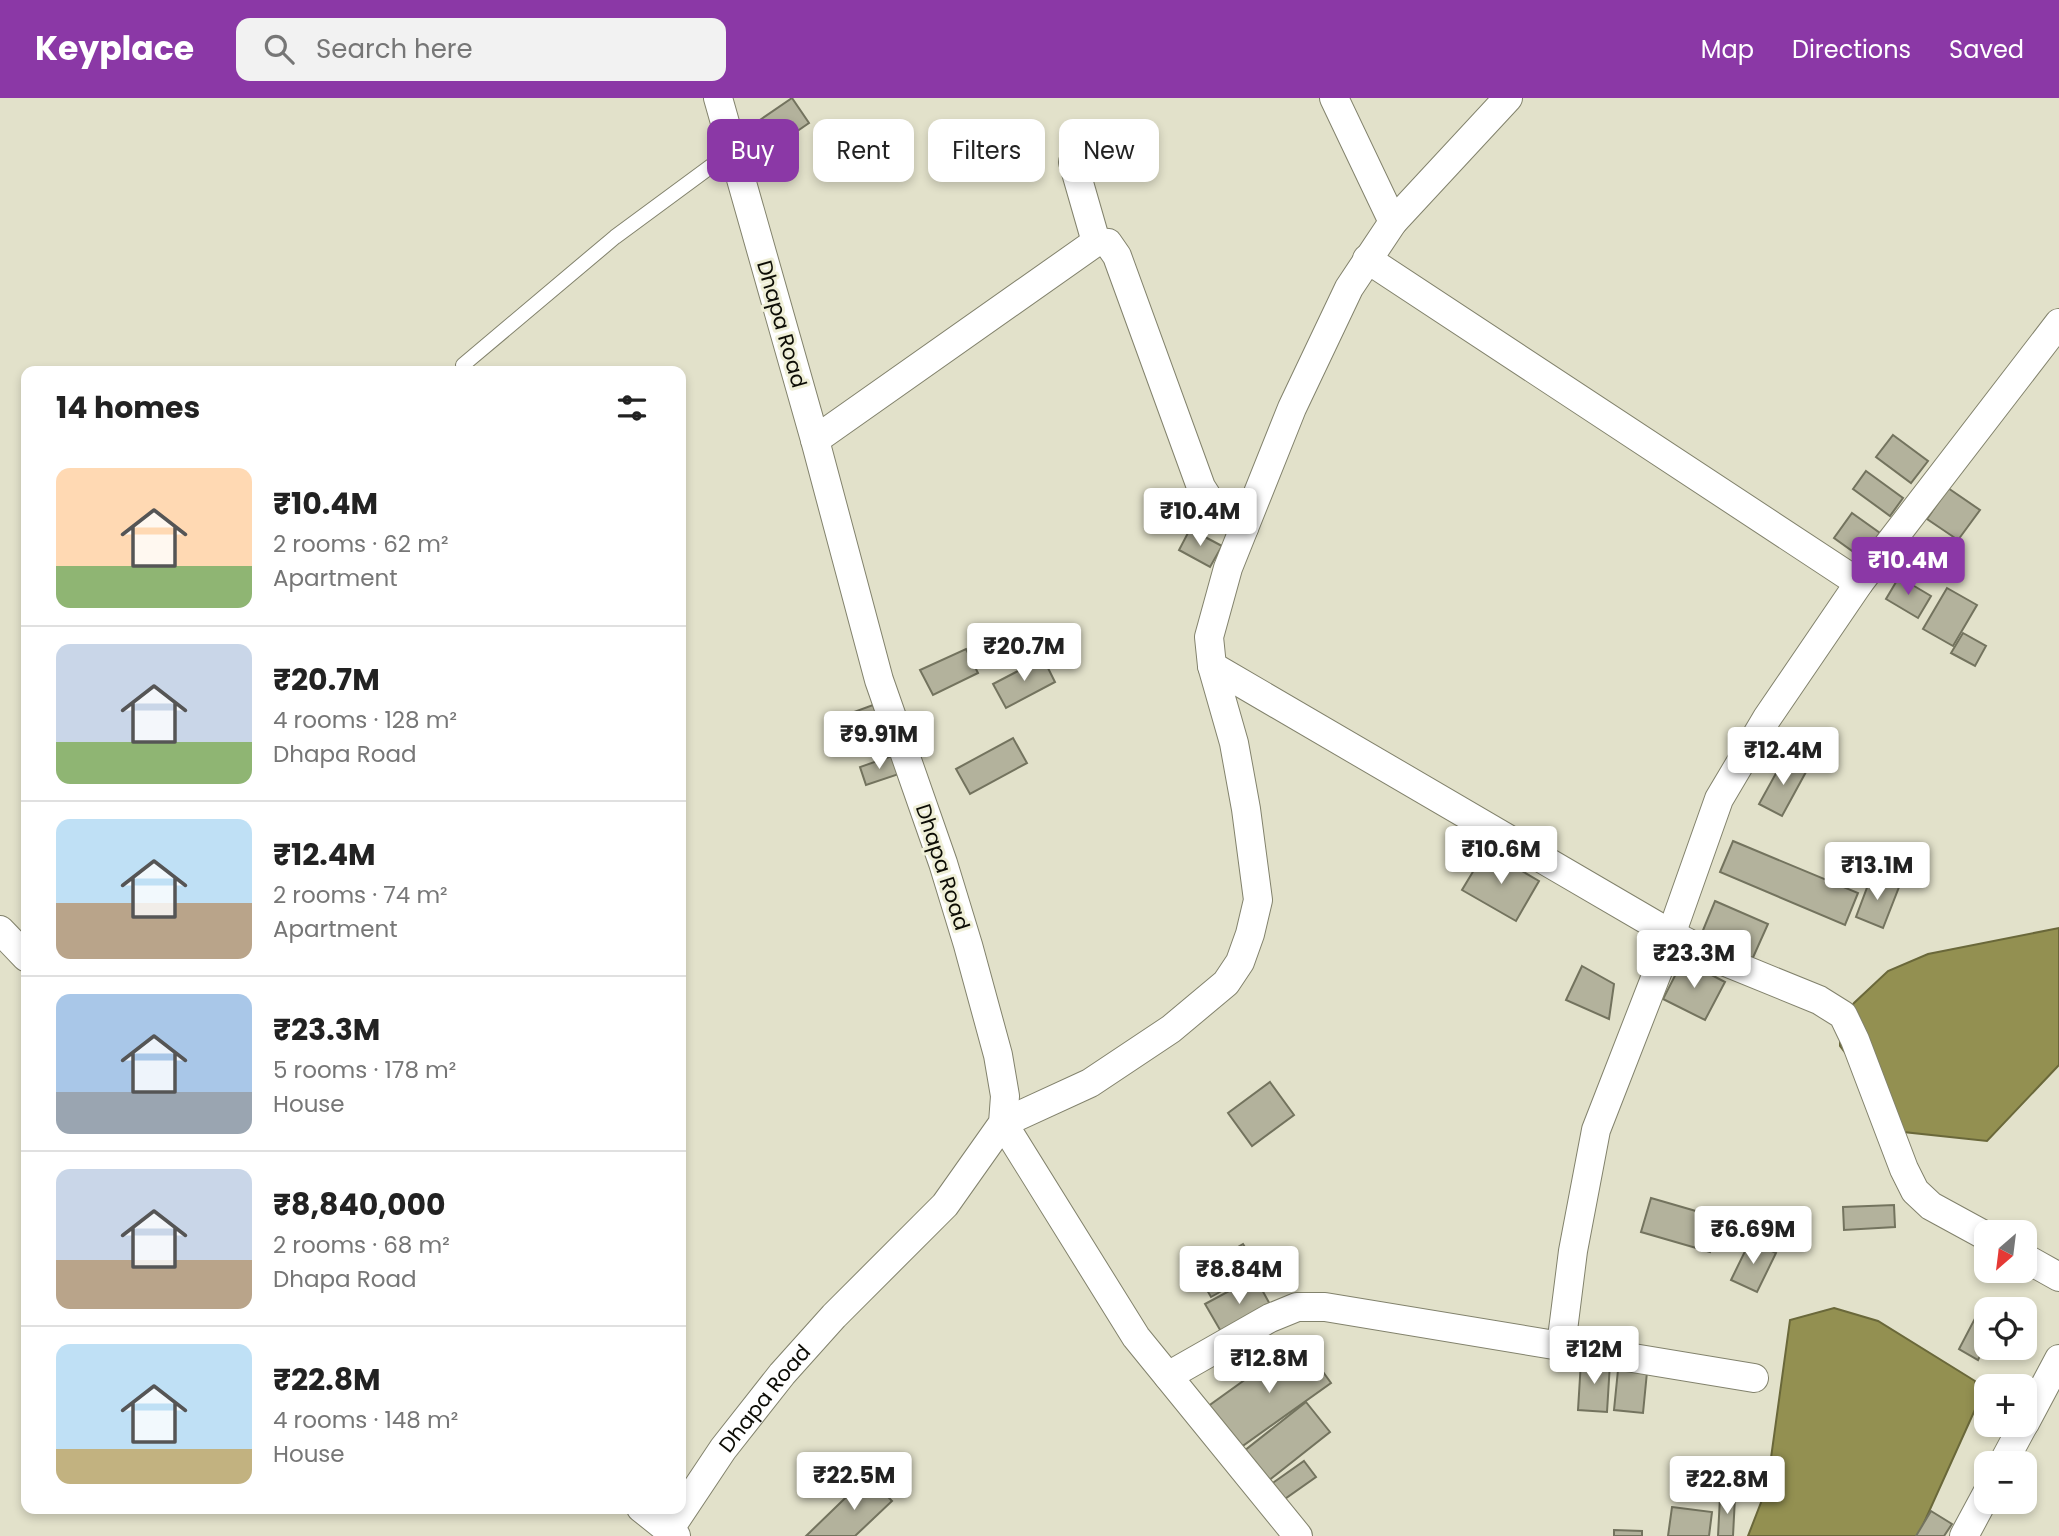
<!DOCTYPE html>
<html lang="en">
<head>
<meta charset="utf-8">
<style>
	:root { --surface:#fff; --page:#f2f2f2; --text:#222; --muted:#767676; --line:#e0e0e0; --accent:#8b38a6 }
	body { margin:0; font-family:Poppins,sans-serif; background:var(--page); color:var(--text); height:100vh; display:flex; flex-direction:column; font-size:26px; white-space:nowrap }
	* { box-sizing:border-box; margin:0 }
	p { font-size:23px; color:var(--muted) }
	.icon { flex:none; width:38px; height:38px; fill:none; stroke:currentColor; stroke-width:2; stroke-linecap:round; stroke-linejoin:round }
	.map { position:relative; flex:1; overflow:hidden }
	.panel { position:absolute; left:21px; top:268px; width:665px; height:1148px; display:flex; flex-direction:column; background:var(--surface); border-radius:14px; box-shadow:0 4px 10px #0003 }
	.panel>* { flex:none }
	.hud { position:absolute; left:707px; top:21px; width:665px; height:63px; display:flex; gap:14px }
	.needle { width:46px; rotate:208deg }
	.fabs { position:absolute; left:1974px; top:1122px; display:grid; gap:14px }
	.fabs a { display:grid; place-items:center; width:63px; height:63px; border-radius:14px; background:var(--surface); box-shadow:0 4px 10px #0003; font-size:35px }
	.price { position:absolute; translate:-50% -60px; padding:0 16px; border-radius:7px; background:#fff; color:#222; font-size:23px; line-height:46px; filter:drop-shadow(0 2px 4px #0008) }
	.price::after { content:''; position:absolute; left:50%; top:42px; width:21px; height:16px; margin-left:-10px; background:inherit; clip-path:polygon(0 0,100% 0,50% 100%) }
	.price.selected { background:var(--accent); color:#fff }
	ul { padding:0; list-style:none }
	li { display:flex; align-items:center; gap:21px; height:175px; padding:0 35px }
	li+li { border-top:2px solid var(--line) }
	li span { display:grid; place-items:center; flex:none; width:196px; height:140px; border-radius:14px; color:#555 }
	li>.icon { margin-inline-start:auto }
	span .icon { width:84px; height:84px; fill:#fffc; stroke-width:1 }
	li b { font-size:30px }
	h2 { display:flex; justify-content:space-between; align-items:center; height:84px; padding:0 35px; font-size:30px }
	.pill { padding:0 24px; border-radius:14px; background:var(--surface); box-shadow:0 4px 10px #0003; font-size:24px; line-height:63px }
	.pill.selected { background:var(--accent); color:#fff }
	header { display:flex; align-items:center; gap:42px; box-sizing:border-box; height:98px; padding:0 35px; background:var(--accent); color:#fff }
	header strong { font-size:33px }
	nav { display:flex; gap:38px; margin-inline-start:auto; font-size:24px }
	.search { width:490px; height:63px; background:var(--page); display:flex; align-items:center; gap:18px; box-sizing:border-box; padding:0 24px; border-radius:14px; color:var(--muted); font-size:26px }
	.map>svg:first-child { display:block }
	.water { fill:#939051; stroke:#6a683a; stroke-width:2 }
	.building { fill:#b3b29c; stroke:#73735e; stroke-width:2 }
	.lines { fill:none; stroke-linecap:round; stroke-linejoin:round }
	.service-casing { stroke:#82826c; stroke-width:16 }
	.minor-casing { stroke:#82826c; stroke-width:30 }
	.service { stroke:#fff; stroke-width:14 }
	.minor { stroke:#fff; stroke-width:28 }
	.labels { text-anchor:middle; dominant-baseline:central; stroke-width:6; stroke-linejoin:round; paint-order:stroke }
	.street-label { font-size:21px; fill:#0c0c05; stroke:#efefd7 }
</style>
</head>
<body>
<header>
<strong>Keyplace</strong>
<div class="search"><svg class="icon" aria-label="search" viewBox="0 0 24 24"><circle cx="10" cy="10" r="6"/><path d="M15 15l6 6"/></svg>Search here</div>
<nav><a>Map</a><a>Directions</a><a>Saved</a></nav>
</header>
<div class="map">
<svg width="2059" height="1438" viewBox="0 0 2059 1438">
	<rect width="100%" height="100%" fill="#e2e1ca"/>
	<g class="water">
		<path d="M2059,830v137l-72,76 -102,-11 3,-21 -48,-63v-23l14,-20 34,-32 40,-17z"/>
		<path d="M1834,1210l44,13 97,60 3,22 -60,133h-170l19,-49 23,-167z"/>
	</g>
	<g class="building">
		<path d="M792,0l17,25 -38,26 -17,-25z"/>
		<path d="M1893,337l35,26 -17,22 -35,-26z"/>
		<path d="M1866,373l37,27 -13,18 -37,-27z"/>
		<path d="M1948,390l32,22 -22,30 -31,-21z"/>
		<path d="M1852,415l28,20 -18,25 -28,-20z"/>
		<path d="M1190,431l32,17 -12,21 -31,-17z"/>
		<path d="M1899,479l32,19 -13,22 -32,-19z"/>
		<path d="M1947,490l30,17 -24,41 -30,-17z"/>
		<path d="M1963,535l23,13 -11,20 -24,-13z"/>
		<path d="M966,551l12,24 -45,22 -13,-25z"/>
		<path d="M1043,560l12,24 -49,26 -13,-24z"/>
		<path d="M873,607l11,27 -30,12 -11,-28z"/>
		<path d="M1013,640l14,25 -57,31 -14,-25z"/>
		<path d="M892,658l7,18 -33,11 -6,-18z"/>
		<path d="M1785,659l22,13 -25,46 -23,-12z"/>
		<path d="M1733,743l125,52 -13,32 -125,-53z"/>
		<path d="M1486,752l53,31 -23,40 -54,-31z"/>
		<path d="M1871,779l28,10 -16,41 -27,-11z"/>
		<path d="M1715,803l53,23 -17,38 -52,-22z"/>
		<path d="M1683,862l42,22 -20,38 -42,-21z"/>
		<path d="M1582,868l32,18 -5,35 -43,-19z"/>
		<path d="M1270,984l24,33 -42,31 -24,-33z"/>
		<path d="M1651,1100l69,20 -10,34 -69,-20z"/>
		<path d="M1894,1107l1,22 -51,3 -1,-23z"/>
		<path d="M1750,1143l26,12 -19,39 -26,-12z"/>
		<path d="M1243,1146l16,26 -48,27 -15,-26z"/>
		<path d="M1255,1179l17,31 -49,27 -18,-31z"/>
		<path d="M1982,1207l8,4h-4v34l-8,17 -19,-11z"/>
		<path d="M1300,1242l31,43 -94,67 -30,-43z"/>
		<path d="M1581,1263l29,2 -3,49 -29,-2z"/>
		<path d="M1618,1272l29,2 -4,41 -29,-3z"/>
		<path d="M1306,1304l24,30 -67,53 -24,-30z"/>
		<path d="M1304,1363l12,16 -37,26 -12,-16z"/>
		<path d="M868,1378l24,25 -37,35h-49z"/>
		<path d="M1720,1399h15l-2,39h-15z"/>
		<path d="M1672,1409l40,5 -3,24h-41z"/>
		<path d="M1931,1413l21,13 -8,12h-28z"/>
		<path d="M1614,1432l28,1v5h-28z"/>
	</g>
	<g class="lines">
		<g class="service-casing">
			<path id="service" d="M463,267l152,-128 118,-87"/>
		</g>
		<g class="minor-casing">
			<g id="minor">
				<path d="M1334,0l59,124"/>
				<path d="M1073,64l23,80"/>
				<path d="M1367,161l492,324"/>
				<path d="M815,342l281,-198 12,1 9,13 84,231 14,22 29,19"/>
				<path d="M1212,568l459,268 50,26 98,40 24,15 12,25 49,129 11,22 16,15 55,30"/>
				<path d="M0,832l26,27"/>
				<path d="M2025,1160l34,19"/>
				<path d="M1561,1248l12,-95 23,-121 65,-167 58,-164 48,-81 92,-135 200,-260"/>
				<path d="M1168,1278l102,-58 27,-11h28l429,71"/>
				<path d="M2025,1325l34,-64"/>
				<path d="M2003,1365l21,-39"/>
				<path d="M641,1410l35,28"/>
				<path id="s1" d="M669,1432l54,-81 59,-75 52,-58 111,-111 58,-82 2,-27 -7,-41 -30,-110 -25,-82 -64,-183 -64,-240 -97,-342"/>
				<path d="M1298,1438l-162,-199 -133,-214 87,-40 81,-54 55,-46 14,-21 10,-28 8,-34 -12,-91 -12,-66 -22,-77 -3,-29 19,-69 64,-160 57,-120 44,-66 115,-124"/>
				<path d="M1964,1438l22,-41"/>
			</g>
		</g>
		<use href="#service" class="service"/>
		<use href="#minor" class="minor"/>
	</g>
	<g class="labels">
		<g class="street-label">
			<text transform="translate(782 226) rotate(74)">Dhapa Road</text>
			<text transform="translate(943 769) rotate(72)">Dhapa Road</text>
			<text stroke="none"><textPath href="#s1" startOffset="163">Dhapa Road</textPath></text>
		</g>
	</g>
</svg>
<div class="fabs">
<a><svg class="needle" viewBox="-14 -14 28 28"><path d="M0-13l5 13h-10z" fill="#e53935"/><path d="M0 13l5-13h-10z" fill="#767676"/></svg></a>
<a><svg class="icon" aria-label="locate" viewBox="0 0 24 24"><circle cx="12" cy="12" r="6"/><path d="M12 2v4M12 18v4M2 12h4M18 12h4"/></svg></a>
<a>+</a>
<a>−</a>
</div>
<b class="price" style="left:1200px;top:450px">₹10.4M</b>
<b class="price selected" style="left:1908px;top:499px">₹10.4M</b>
<b class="price" style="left:1024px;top:585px">₹20.7M</b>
<b class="price" style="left:879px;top:673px">₹9.91M</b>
<b class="price" style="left:1783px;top:689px">₹12.4M</b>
<b class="price" style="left:1501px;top:788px">₹10.6M</b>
<b class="price" style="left:1877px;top:804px">₹13.1M</b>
<b class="price" style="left:1694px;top:892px">₹23.3M</b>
<b class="price" style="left:1753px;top:1168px">₹6.69M</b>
<b class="price" style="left:1239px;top:1208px">₹8.84M</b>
<b class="price" style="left:1594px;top:1288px">₹12M</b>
<b class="price" style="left:1269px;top:1297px">₹12.8M</b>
<b class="price" style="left:854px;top:1414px">₹22.5M</b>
<b class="price" style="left:1727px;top:1418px">₹22.8M</b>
<div class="hud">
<a class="pill selected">Buy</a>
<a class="pill">Rent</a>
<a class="pill">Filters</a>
<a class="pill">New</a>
</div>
<section class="panel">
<h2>14 homes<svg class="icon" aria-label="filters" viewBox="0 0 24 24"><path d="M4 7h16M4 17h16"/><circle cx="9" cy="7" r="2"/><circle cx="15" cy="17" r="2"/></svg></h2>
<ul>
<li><span style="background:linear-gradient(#ffd9b3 70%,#8fb573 0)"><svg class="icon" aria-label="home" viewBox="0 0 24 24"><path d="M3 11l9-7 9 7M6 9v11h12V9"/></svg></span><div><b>₹10.4M</b><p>2 rooms · 62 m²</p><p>Apartment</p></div></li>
<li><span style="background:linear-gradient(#c9d6e8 70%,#8fb573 0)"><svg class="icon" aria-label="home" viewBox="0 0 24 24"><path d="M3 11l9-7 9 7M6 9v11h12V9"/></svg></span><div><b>₹20.7M</b><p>4 rooms · 128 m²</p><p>Dhapa Road</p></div></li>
<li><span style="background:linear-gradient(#bfe0f5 60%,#b9a48a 0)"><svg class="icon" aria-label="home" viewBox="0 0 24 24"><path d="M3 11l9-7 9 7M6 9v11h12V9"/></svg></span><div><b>₹12.4M</b><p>2 rooms · 74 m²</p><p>Apartment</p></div></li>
<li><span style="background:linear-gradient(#a9c7e8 70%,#9aa5b1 0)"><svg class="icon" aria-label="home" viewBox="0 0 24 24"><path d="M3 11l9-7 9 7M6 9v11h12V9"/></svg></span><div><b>₹23.3M</b><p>5 rooms · 178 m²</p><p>House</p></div></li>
<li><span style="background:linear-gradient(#c9d6e8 65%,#b9a48a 0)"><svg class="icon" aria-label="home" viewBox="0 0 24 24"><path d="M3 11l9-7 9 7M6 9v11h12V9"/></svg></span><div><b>₹8,840,000</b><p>2 rooms · 68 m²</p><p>Dhapa Road</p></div></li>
<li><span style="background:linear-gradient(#bfe0f5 75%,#c2b280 0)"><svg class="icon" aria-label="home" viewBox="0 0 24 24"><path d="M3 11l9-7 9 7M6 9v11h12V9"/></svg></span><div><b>₹22.8M</b><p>4 rooms · 148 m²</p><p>House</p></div></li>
</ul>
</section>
</div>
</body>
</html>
